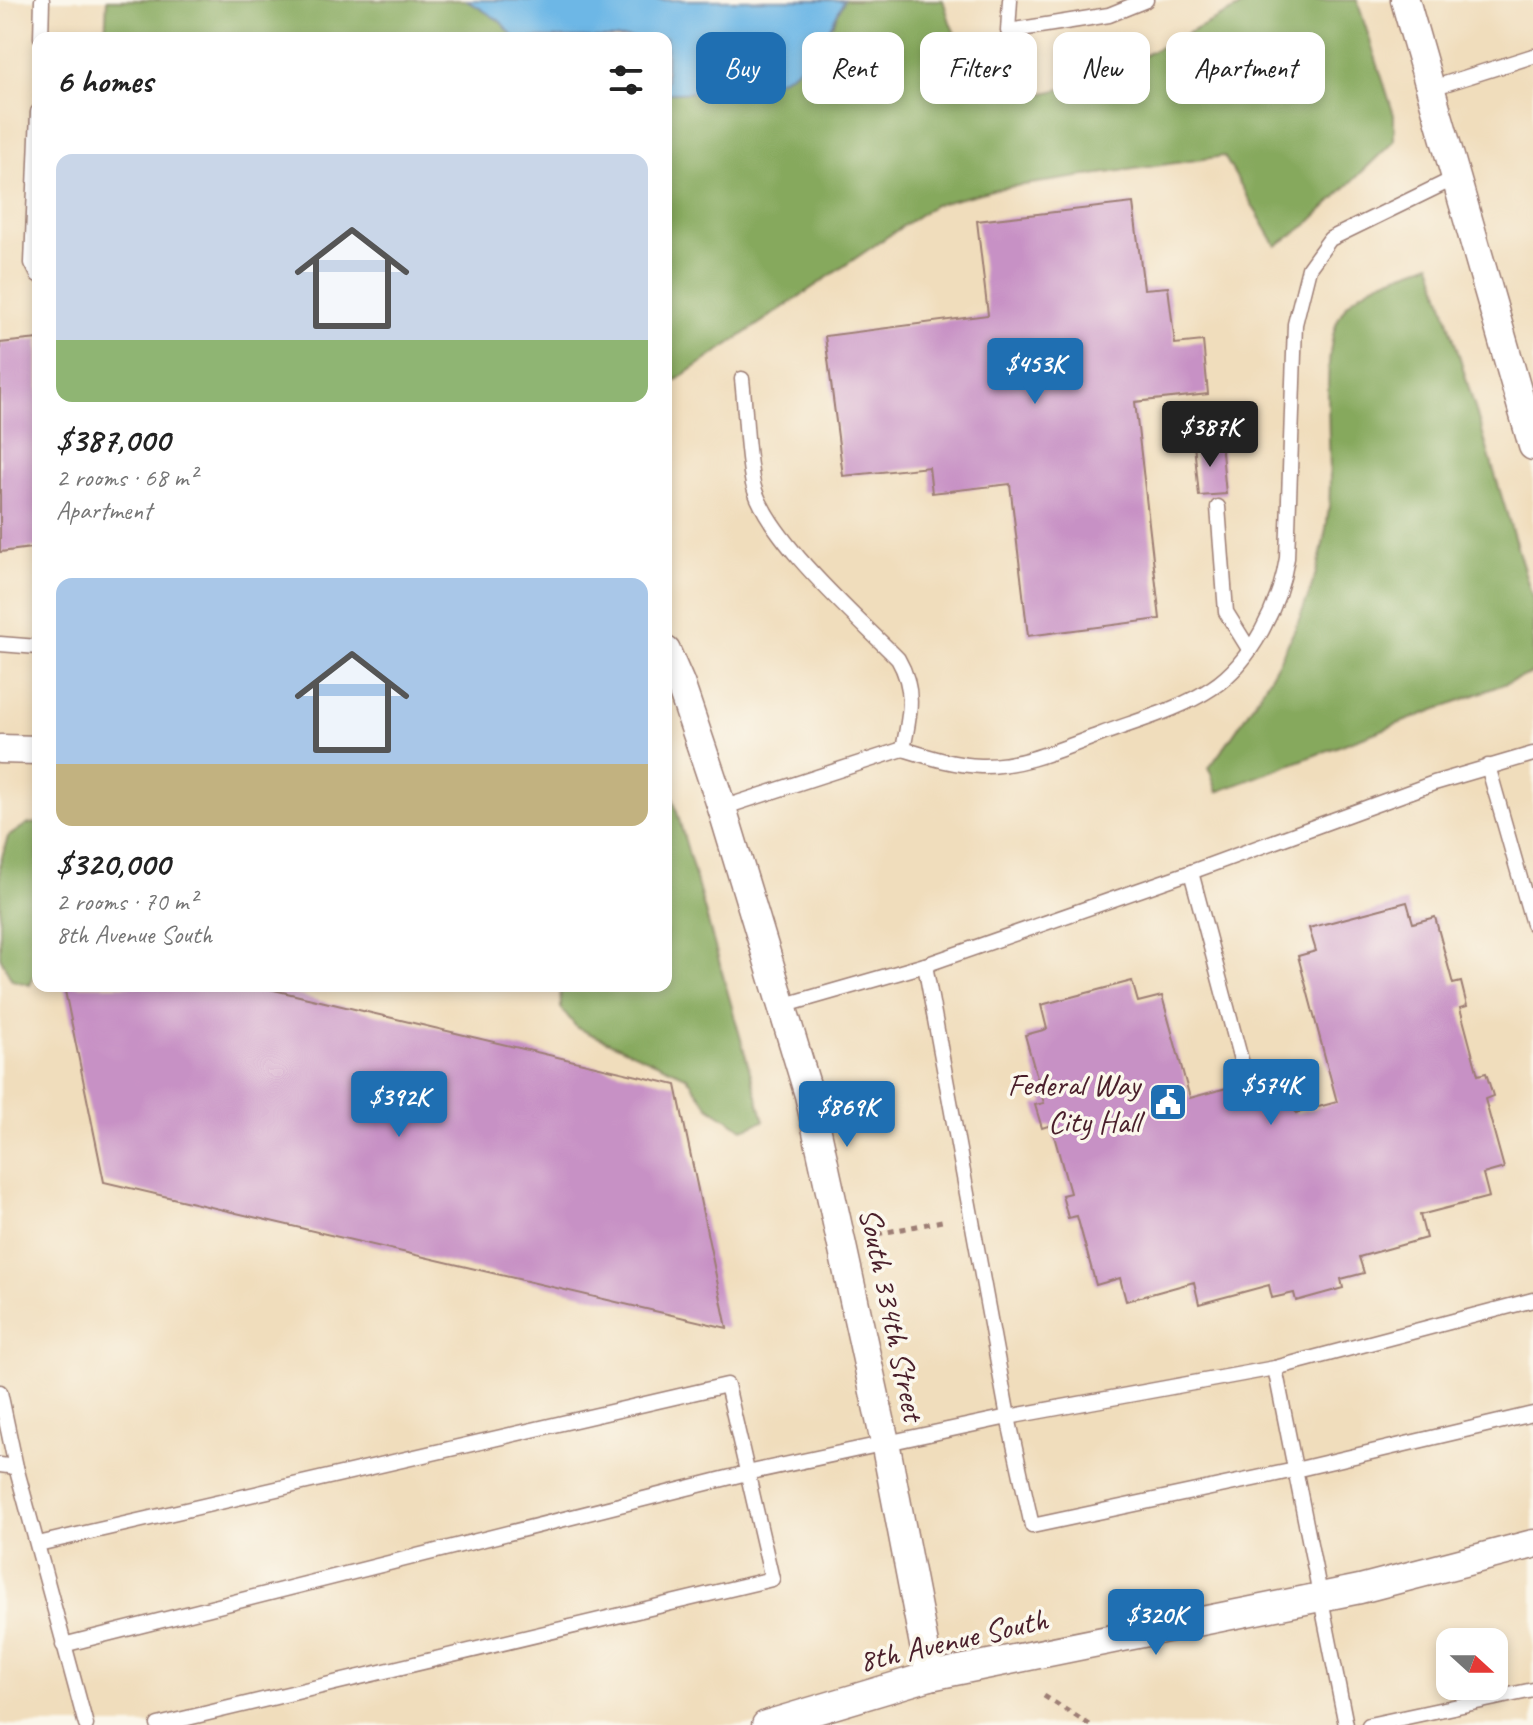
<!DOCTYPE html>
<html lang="en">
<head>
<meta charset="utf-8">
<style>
	:root { --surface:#fff; --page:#f2f2f2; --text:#222; --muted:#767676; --accent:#1f6fb2 }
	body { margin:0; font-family:Caveat,sans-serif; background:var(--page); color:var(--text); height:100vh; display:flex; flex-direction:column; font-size:30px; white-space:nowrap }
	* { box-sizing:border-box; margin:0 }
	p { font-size:26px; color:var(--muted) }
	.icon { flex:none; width:44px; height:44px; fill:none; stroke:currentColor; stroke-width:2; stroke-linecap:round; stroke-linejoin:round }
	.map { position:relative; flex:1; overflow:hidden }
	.panel { position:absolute; left:32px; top:32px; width:640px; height:960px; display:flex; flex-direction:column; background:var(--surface); border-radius:16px; box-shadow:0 4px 12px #0003 }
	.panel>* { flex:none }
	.hud { position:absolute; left:696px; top:32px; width:716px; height:72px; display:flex; gap:16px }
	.needle { width:52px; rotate:111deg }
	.buttons { position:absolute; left:1436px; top:1628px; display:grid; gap:16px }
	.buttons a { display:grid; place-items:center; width:72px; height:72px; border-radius:16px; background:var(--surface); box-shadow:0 4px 12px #0003; font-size:40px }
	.price { position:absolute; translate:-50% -68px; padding:0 18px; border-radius:8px; background:var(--accent); color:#fff; font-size:26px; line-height:52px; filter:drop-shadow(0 2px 4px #0008) }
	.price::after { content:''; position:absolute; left:50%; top:48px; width:24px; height:18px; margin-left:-12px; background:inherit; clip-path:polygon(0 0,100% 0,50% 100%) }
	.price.selected { background:#222; color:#fff }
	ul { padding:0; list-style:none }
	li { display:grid; align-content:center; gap:16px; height:424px; padding:0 24px }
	li span { display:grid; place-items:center; height:248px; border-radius:16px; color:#555 }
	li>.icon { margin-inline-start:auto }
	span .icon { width:144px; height:144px; fill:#fffc; stroke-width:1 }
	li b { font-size:34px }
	h2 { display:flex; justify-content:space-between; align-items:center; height:96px; padding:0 24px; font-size:34px }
	.chip { padding:0 28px; border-radius:16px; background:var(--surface); box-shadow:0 4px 12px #0003; font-size:28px; line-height:72px }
	.chip.selected { background:var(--accent); color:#fff }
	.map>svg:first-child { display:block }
	.forest { fill:#86a95d; stroke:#686444; stroke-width:2 }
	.water { fill:#6db7e6; stroke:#5c6b88; stroke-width:2 }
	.building { fill:#c791c5 }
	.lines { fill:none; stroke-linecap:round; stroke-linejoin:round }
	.service-casing { stroke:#9d7e74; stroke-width:17 }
	.minor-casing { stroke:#9d7e74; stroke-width:31 }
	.path { stroke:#9d7e74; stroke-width:5; stroke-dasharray:6 6; stroke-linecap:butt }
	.service { stroke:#fff; stroke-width:14 }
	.minor { stroke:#fff; stroke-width:28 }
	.labels { text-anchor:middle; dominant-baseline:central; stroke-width:7; stroke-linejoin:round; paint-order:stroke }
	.poi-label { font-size:32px; fill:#4a1f2b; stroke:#fbf7ec; text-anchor:end }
	.street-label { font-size:32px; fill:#4a1f2b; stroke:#fbf7ec }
</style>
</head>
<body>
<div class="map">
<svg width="1533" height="1725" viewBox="0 0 1533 1725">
	<rect width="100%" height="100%" fill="#fbf7ec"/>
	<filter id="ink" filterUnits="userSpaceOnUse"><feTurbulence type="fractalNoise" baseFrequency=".0125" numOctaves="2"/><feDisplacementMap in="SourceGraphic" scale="16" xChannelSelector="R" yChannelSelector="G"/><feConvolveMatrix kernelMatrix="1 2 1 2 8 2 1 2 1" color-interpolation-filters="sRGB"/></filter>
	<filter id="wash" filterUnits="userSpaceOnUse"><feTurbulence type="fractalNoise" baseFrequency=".006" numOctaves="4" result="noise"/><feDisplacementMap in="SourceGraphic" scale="32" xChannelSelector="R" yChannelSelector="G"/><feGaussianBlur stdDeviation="1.8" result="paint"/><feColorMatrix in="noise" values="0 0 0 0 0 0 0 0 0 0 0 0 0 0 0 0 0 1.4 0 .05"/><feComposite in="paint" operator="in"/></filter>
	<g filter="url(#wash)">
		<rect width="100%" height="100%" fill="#f0ddbc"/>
		<g class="forest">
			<path d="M107,0h360l33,21 15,17h-410z"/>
			<path d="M844,0h99l8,25 27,58 45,15 68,-16 163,-82h103l37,115v26l-87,84 -31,21 -52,-90 -228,33 -62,16 -268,182v-294l82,-3 86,-68z"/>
			<path d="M1431,263l102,337v73l-316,119 -8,-24c58,-78 111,-163 120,-263 5,-50 -12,-153 13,-193 17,-29 59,-37 89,-49z"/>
			<path d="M666,773l98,348 -21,8 -34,-22 -23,-31 -109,-48 -16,-20 -1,-22h106z"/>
			<path d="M38,823v143l-8,19 -18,-5 -12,-23v-94l8,-26 19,-13z"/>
		</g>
		<path class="water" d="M467,0h377c-45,98 -82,90 -178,93v-55h-151l-15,-17z"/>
		<g id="blocks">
			<g class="building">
				<path d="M1133,203l11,86 24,-2 7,57 28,-3 5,53 -73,8 25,217 -132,17 -18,-152 -78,9 -3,-26 -86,9 -18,-140 163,-21 -11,-94z"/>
				<path d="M38,339v208l-38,5v-209z"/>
				<path d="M1221,442l5,52 -27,2 -5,-52z"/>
				<path d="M1407,902l6,21 22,-6 18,67 8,-2 6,24 -7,2 18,67 8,-2 7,23 -8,3 19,69 -21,6 6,23 -69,18 6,23 -67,19 5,16 -23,6 2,9 -47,13 -2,-8 -22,5 -3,-13 -70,19 -5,-22 -68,19 -6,-23 -24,7 -19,-69 -9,2 -6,-23 8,-2 -19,-68 -9,3 -7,-23 9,-2 -19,-68 22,-6 -6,-24 91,-24 6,21 24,-6 28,102 95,-26 11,41 41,-11 -39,-146 18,-5 -7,-23z"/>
				<path d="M64,986h193l419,99 51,243 -623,-146z"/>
			</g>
		</g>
	</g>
	<g filter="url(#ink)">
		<use href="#blocks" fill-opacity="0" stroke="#9d7e74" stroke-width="2"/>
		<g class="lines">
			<g class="service-casing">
				<g id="service">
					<path d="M1010,0l-2,31 101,-16 37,-15"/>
					<path d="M41,38l1,-38"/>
					<path d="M1432,88l101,-32"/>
					<path d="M38,112l-6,151 6,12"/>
					<path d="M742,379c4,34 4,71 11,105 13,54 105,134 145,175 18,31 12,56 5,90 26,8 50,16 78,17 40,1 80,-17 118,-31 37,-14 80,-25 113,-47 40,-26 68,-84 75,-130l8,-234 14,-56 21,-29 125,-61"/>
					<path d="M1218,507l8,105 23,37"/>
					<path d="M0,644l38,3"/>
					<path d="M1488,766l45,158"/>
					<path d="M722,808l181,-59"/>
					<path d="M1191,872l54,203"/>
					<path d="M925,965l83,452 24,109 263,-56 238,-56"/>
					<path d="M782,1006l143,-41 266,-93 243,-89 99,-29"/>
					<path d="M1275,1368l71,357"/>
					<path d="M0,1392l16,75 70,258"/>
					<path d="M0,1465l16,2"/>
					<path d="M38,1544l689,-159 45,194 -614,146"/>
					<path d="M63,1645l684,-172 261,-56 267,-49 258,-68"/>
					<path d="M1369,1725l164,-35"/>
				</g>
			</g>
			<g class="minor-casing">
				<g id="minor">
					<path d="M1405,0l128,446"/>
					<path d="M666,651l14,32 42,125 87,287 76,347 45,234"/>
					<path d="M0,749l38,1"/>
					<path d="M766,1725l164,-49 430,-87 173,-45"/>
				</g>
			</g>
			<g class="path">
				<path d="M877,1234l70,-14"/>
				<path d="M1044,1696l46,29"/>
			</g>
			<use href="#service" class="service"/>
			<use href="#minor" class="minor"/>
		</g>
	</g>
	<defs>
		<g id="civic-square" transform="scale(2)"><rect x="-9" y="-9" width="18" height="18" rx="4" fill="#1f6fb2" stroke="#fbf7ec"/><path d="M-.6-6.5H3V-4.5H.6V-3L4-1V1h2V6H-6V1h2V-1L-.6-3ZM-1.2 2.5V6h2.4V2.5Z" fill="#fff"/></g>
	</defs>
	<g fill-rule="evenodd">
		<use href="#civic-square" x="1168" y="1102"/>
	</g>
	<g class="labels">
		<g class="poi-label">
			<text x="1140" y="1084">Federal Way<tspan x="1140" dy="37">City Hall</tspan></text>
		</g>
		<g class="street-label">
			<text transform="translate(892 1314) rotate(78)">South 334th Street</text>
			<text transform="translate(953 1640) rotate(-13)">8th Avenue South</text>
		</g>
	</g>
</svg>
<div class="buttons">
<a><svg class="needle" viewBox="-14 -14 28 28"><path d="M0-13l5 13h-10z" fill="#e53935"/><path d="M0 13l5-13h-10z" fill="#767676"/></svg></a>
</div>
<b class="price" style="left:1035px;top:406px">$453K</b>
<b class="price selected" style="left:1210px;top:469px">$387K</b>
<b class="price" style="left:1271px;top:1127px">$574K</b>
<b class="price" style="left:399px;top:1139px">$392K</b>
<b class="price" style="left:847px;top:1149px">$869K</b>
<b class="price" style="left:1156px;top:1657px">$320K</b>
<div class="hud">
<a class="chip selected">Buy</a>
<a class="chip">Rent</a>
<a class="chip">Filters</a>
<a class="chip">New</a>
<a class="chip">Apartment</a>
</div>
<section class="panel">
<h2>6 homes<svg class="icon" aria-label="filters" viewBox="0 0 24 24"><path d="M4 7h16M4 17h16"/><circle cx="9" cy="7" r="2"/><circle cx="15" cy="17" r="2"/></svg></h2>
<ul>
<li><span style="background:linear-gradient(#c9d6e8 75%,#8fb573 0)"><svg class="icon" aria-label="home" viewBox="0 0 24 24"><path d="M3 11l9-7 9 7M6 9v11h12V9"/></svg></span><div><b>$387,000</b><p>2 rooms · 68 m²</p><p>Apartment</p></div></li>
<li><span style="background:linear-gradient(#a9c7e8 75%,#c2b280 0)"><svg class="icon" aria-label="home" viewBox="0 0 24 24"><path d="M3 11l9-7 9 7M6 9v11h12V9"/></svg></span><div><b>$320,000</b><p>2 rooms · 70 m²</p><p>8th Avenue South</p></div></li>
</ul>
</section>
</div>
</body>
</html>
